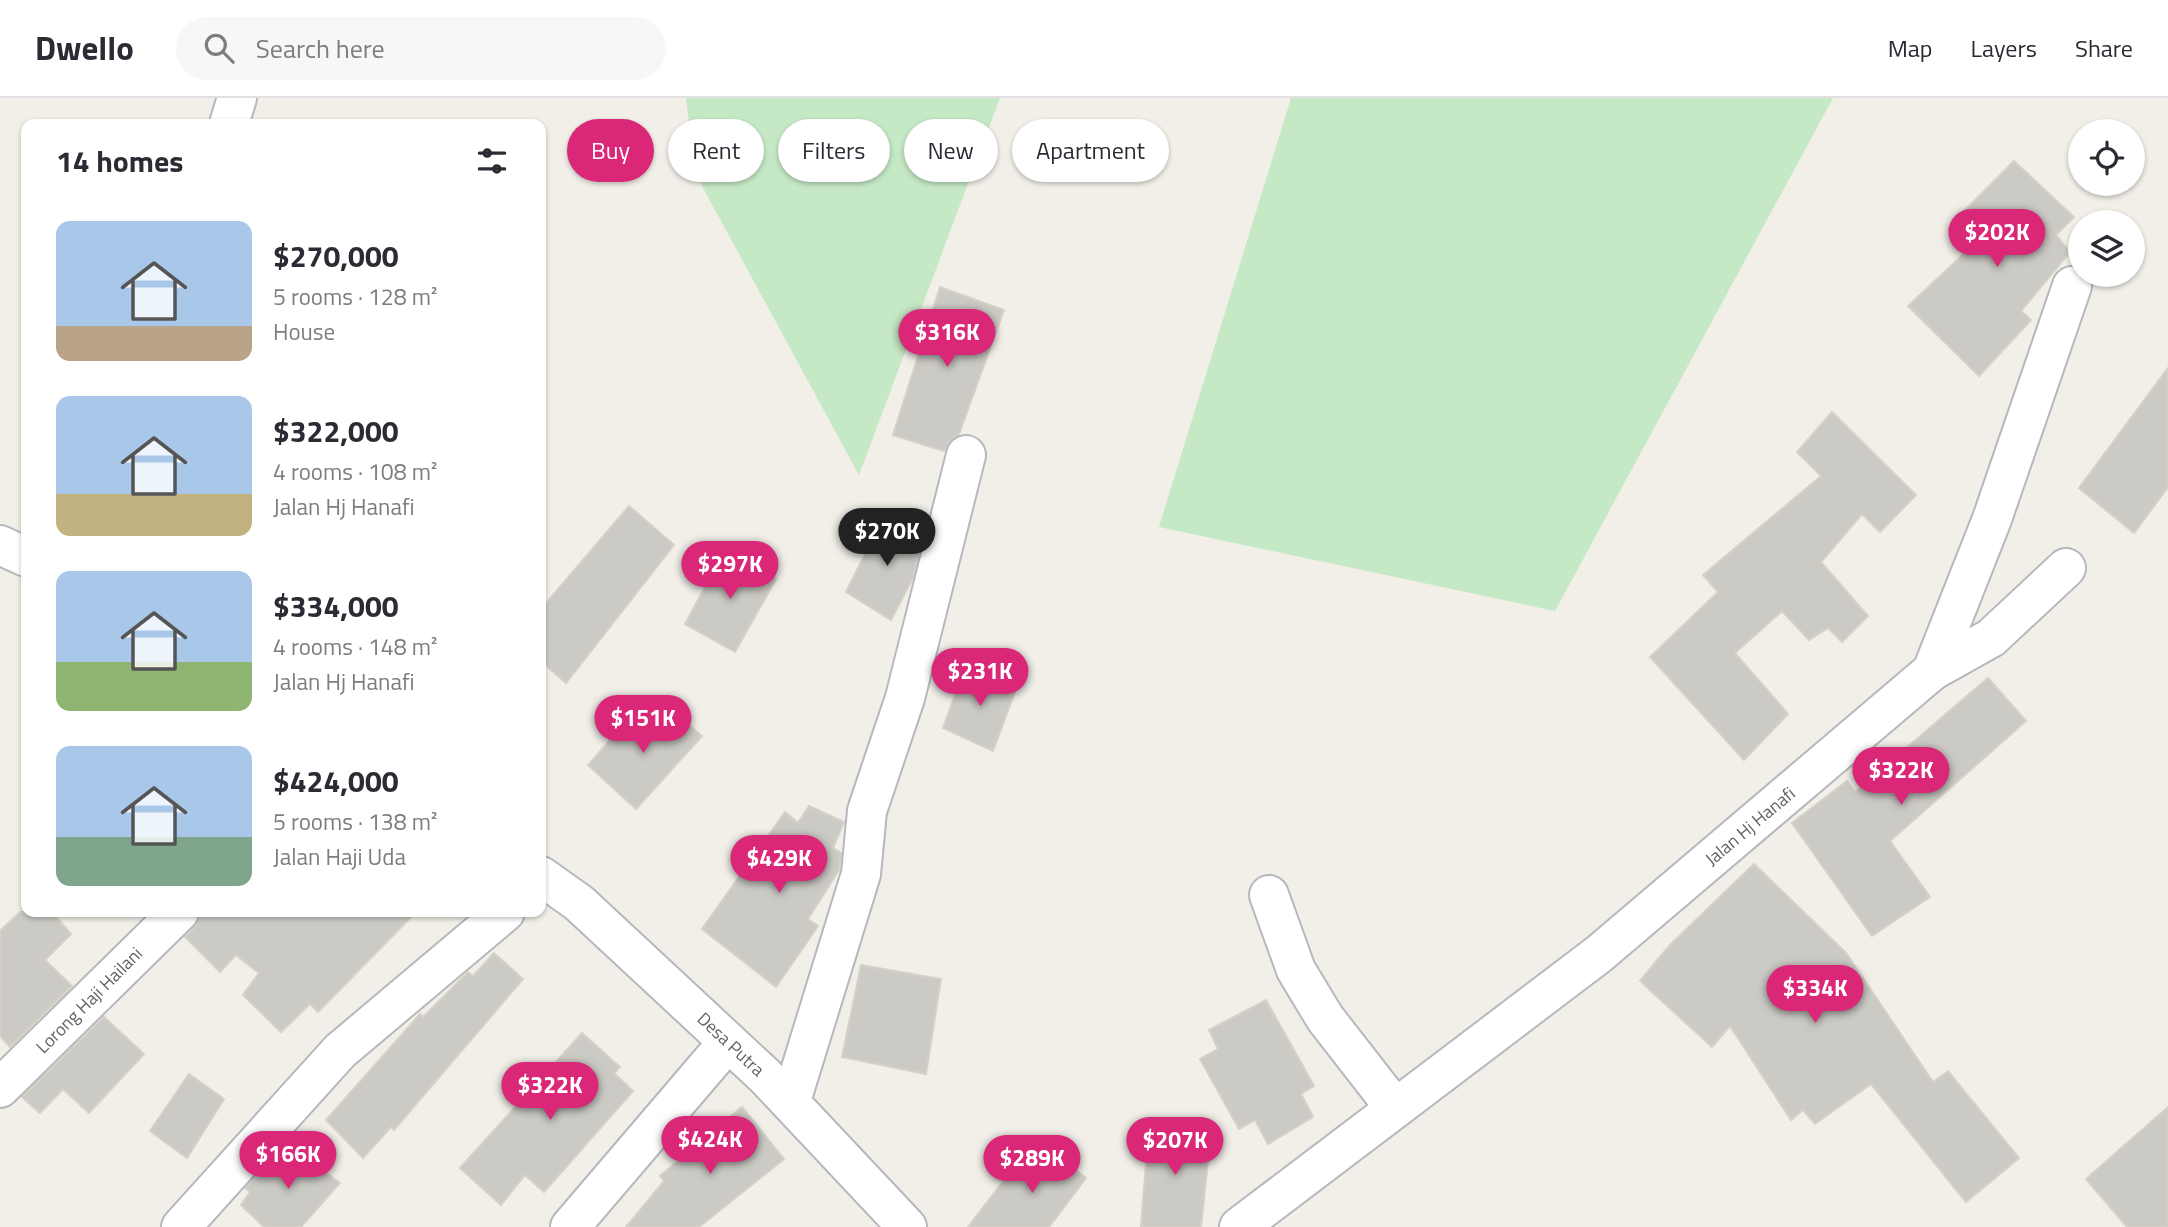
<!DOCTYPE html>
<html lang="en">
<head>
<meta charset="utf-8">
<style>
	:root { --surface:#fff; --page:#f7f7f7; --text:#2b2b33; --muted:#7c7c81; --line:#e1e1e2; --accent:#db2777 }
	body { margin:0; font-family:"Titillium Web",sans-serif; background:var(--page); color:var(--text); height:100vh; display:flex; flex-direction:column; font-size:26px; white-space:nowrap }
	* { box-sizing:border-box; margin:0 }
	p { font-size:23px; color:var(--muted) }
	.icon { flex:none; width:38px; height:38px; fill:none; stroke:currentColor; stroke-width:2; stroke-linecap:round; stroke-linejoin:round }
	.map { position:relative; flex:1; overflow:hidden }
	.sheet { position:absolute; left:21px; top:21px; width:525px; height:798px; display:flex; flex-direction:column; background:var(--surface); border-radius:14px; box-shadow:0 2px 5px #0004 }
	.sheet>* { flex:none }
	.hud { position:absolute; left:567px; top:21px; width:665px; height:63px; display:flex; gap:14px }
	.controls { position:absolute; left:2068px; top:21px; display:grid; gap:14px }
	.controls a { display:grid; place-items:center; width:77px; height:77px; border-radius:50%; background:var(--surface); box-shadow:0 2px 5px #0004; font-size:35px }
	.price { position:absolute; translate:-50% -60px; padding:0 16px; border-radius:24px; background:var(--accent); color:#fff; font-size:23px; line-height:46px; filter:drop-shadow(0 2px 4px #0008) }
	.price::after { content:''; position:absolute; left:50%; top:42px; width:21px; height:16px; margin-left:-10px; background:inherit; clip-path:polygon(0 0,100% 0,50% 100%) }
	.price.on { background:#222; color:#fff }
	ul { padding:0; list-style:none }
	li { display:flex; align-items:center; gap:21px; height:175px; padding:0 35px }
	li span { display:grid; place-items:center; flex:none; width:196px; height:140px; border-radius:14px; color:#555 }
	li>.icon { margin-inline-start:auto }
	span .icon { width:84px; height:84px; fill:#fffc; stroke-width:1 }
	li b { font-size:30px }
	h2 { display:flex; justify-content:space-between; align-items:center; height:84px; padding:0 35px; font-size:30px }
	.tag { padding:0 24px; border-radius:32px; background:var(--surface); box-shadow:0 2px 5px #0004; font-size:24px; line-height:63px }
	.tag.on { background:var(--accent); color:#fff }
	header { display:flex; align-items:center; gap:42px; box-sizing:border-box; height:98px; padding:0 35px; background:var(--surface); border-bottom:2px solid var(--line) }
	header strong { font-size:33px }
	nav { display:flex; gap:38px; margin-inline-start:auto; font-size:24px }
	.search { width:490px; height:63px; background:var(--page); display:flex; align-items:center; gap:18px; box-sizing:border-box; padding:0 24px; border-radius:38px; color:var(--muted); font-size:26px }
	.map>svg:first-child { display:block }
	.green { fill:#c5e8c5 }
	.building { fill:#cccac5; stroke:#d6d1c6; stroke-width:2 }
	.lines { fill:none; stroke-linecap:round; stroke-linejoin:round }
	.minor-casing { stroke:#b5b8bc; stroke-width:42 }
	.minor { stroke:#fff; stroke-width:38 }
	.labels { text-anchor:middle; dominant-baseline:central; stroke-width:5; stroke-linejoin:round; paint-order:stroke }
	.street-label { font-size:18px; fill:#5f6368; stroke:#fff }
</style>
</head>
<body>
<header>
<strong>Dwello</strong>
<div class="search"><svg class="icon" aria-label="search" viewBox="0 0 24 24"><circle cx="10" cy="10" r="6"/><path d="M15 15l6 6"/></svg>Search here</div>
<nav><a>Map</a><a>Layers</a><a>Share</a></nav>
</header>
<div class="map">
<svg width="2168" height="1129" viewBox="0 0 2168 1129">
	<rect width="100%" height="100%" fill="#f1efe8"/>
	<g class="green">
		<path d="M686,0h314l-141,377 -164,-302z"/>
		<path d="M1291,0h542l-278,513 -396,-84z"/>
	</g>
	<g class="building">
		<path d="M2014,63l60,56 -18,18 14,17 -49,59 10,9 -52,56 -71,-70 77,-72 -22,-22z"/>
		<path d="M940,189l64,23 -45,124 -9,6 -6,11 -51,-16z"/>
		<path d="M2168,270v119l-34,46 -55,-45z"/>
		<path d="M1832,314l84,83 -36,37 -18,-18 -41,48 47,54 -26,26 -14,-14 -19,12 -27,-29 -47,42 53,61 -44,46 -94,-103 68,-65 -15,-17 118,-99 -24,-24z"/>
		<path d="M629,408l45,39 -108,138 -25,-22v-52z"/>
		<path d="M884,418l39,21 -10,41 -22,42 -45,-28z"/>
		<path d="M725,452l51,29 -41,73 -50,-28z"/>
		<path d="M966,567l51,21 -24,65 -50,-23z"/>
		<path d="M1988,580l38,43 -136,120 40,56 -58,39 -80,-113 55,-42 8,11z"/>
		<path d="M639,609l27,21 11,-13 25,21 -66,73 -48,-44z"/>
		<path d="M809,708l35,16 -11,26 8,5 -2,17 -31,49 10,7 -42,61 -74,-58 83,-117 13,11z"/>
		<path d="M1754,766l92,89 87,129 15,-11 71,87 -53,44 -95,-118 -56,40 -12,-14 -12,10 -61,-94 -18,21 -72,-66 29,-35z"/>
		<path d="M20,814h32l19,22 -26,26 27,26 -62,61 -10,-11v-105z"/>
		<path d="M200,814h216l-98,100 -8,-8 -29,28 -38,-37 16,-22 -23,-18 -16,17 -35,-35 10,-10z"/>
		<path d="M494,855l29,26 -129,151 -3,-3 -28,31 -37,-38 94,-106 3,3 45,-45 5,4z"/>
		<path d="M861,867l80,14 -15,95 -84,-17z"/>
		<path d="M1266,902l48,86 -13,8 12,23 -45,27 -13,-24 -16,9 -39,-70 18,-10 -9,-19z"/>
		<path d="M104,919l40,37 -55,59 -26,-24 -23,24 -18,-16z"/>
		<path d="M582,935l38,34 -6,6 19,18 -89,101 -19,-17 -24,30 -41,-37z"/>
		<path d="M189,976l35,25 -37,59 -37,-27z"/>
		<path d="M742,1009l42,52 -85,68h-73l38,-46 -4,-5z"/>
		<path d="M2168,1009v120h-41l-41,-48z"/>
		<path d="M1149,1027l62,7 -10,95h-60z"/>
		<path d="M286,1046l54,39 -39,44h-37l-23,-22 9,-13 -5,-4z"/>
		<path d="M1044,1048l42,32 -37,49h-81l43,-56 9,6z"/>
	</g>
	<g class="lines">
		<g class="minor-casing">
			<g id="minor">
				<path d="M229,26l8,-26"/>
				<path d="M0,447l26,12"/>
				<path d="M1932,573l59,-33 75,-70"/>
				<path d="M541,778l38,27 186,173 142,151"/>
				<path d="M1269,797l27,75 29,48 70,90"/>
				<path d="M0,990l179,-176"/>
				<path d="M791,1003l70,-227 6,-63 38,-113 61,-243"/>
				<path d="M181,1129l159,-176 165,-139"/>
				<path d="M570,1129l158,-185"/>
				<path d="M1239,1129l360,-273 333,-283 60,-152 80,-233"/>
			</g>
		</g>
		<use href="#minor" class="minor"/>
	</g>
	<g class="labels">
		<g class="street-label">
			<text transform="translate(1750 728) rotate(-40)">Jalan Hj Hanafi</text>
			<text transform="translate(89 902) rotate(-45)">Lorong Haji Hailani</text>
			<text transform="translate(731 946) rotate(43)">Desa Putra</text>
		</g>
	</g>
</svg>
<div class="controls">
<a><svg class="icon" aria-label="locate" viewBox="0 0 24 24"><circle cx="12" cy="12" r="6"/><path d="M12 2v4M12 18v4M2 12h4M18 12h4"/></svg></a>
<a><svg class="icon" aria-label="layers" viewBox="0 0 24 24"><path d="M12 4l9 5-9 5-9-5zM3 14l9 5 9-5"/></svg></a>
</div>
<b class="price" style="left:1997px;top:171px">$202K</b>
<b class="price" style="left:947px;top:271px">$316K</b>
<b class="price on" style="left:887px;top:470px">$270K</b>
<b class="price" style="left:730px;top:503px">$297K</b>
<b class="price" style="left:980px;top:610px">$231K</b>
<b class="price" style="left:643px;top:657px">$151K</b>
<b class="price" style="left:1901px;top:709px">$322K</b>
<b class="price" style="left:779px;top:797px">$429K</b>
<b class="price" style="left:1815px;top:927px">$334K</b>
<b class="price" style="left:550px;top:1024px">$322K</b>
<b class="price" style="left:710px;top:1078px">$424K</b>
<b class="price" style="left:1175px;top:1079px">$207K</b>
<b class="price" style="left:288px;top:1093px">$166K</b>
<b class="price" style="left:1032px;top:1097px">$289K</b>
<div class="hud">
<a class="tag on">Buy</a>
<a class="tag">Rent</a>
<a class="tag">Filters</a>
<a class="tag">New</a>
<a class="tag">Apartment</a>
</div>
<section class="sheet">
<h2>14 homes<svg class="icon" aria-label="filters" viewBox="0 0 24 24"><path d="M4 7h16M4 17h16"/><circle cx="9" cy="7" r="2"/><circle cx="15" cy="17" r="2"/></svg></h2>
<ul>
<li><span style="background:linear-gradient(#a9c7e8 75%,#b9a48a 0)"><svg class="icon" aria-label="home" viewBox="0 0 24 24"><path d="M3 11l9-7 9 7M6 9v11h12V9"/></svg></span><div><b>$270,000</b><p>5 rooms · 128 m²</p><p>House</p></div></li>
<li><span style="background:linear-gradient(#a9c7e8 70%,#c2b280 0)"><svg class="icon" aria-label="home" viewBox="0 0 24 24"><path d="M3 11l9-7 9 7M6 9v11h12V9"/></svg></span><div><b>$322,000</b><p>4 rooms · 108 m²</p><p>Jalan Hj Hanafi</p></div></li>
<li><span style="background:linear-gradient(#a9c7e8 65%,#8fb573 0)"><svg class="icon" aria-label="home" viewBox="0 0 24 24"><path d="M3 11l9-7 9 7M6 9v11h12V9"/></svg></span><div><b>$334,000</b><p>4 rooms · 148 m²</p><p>Jalan Hj Hanafi</p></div></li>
<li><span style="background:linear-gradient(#a9c7e8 65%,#7fa58c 0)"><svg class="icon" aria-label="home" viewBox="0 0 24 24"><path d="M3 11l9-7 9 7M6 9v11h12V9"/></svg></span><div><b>$424,000</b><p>5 rooms · 138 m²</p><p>Jalan Haji Uda</p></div></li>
</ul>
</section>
</div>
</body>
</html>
